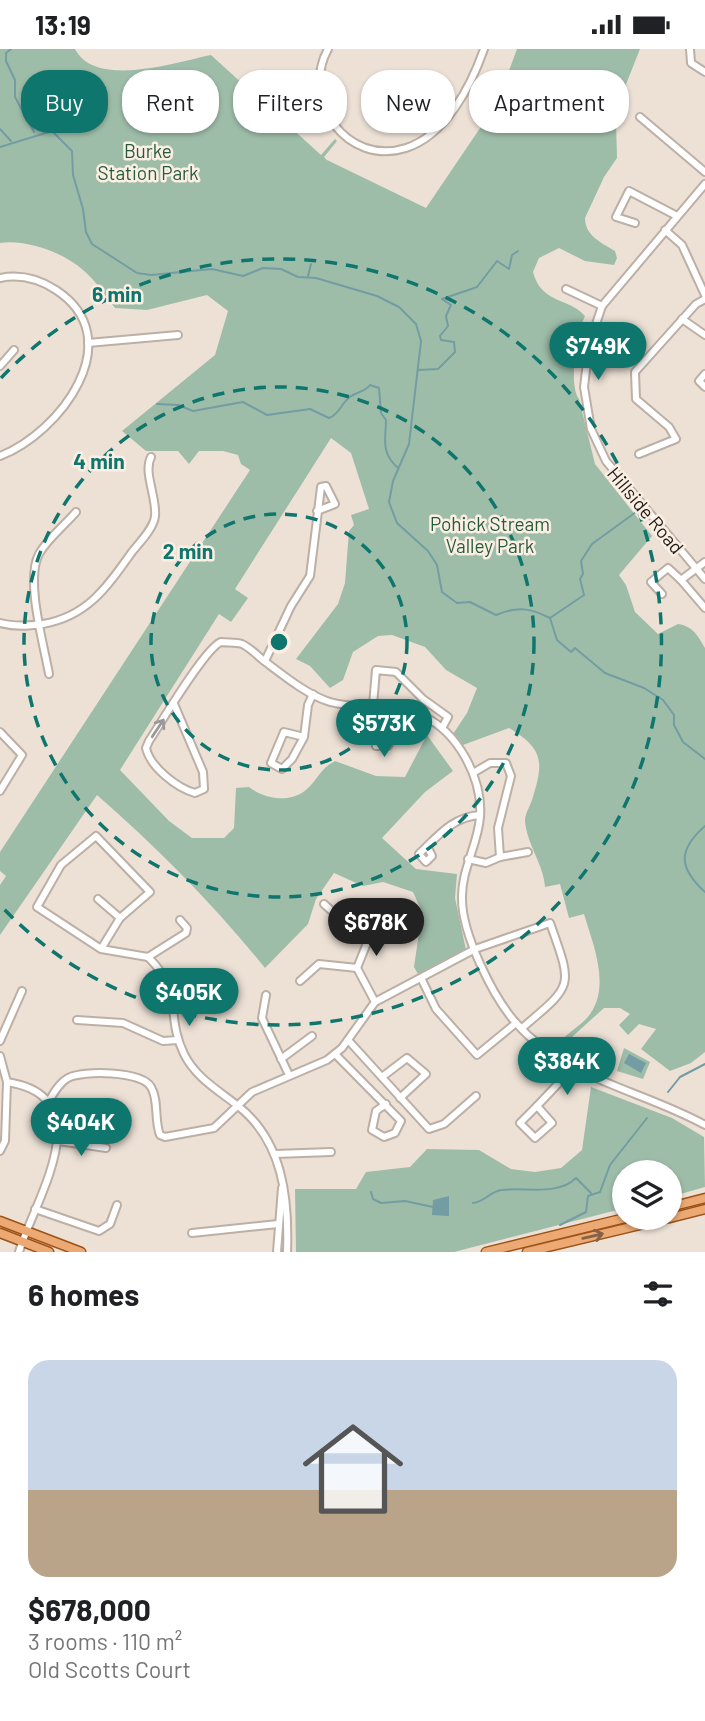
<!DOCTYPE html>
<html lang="en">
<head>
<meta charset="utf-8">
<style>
	:root { --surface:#fff; --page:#f6f6f6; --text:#202124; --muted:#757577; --line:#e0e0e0; --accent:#0f766e }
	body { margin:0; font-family:Barlow,sans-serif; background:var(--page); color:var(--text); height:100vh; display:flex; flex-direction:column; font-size:26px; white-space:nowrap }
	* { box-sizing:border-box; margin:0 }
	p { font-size:23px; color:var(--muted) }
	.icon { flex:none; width:38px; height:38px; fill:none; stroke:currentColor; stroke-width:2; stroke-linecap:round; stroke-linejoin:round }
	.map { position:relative; height:1203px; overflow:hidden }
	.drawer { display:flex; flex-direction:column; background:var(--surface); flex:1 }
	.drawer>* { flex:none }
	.hud { position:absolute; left:21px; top:21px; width:663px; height:63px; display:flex; gap:14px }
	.controls { position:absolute; left:612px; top:1111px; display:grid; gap:14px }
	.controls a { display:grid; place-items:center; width:70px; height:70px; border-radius:50%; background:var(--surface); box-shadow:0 2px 5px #0004; font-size:35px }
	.price { position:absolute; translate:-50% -60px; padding:0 16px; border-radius:24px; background:var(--accent); color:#fff; font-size:23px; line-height:46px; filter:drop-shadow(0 2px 4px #0008) }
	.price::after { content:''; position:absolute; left:50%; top:42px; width:21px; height:16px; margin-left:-10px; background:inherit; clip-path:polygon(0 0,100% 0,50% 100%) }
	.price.current { background:#222; color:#fff }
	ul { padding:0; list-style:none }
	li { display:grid; align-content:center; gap:14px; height:371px; padding:0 28px }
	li+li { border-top:2px solid var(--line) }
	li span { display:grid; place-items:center; height:217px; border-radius:21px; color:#555 }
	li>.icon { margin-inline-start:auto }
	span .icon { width:126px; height:126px; fill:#fffc; stroke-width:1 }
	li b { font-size:30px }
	h2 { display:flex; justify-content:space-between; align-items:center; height:84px; padding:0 28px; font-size:30px }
	.pill { padding:0 24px; border-radius:28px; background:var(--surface); box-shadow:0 2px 5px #0004; font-size:24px; line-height:63px }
	.pill.current { background:var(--accent); color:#fff }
	.status { display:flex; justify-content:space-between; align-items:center; height:49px; padding:0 35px; background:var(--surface); direction:ltr }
	.status svg { height:19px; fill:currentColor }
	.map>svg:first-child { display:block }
	.green { fill:#9ebda9 }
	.water { fill:#739da3 }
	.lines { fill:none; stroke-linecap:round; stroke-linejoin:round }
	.stream { stroke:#739da3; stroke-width:2 }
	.minor-casing { stroke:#bcafa5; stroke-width:10 }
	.major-casing { stroke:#9d5317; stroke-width:11 }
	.minor { stroke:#fff; stroke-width:6 }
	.major { stroke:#eca974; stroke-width:8 }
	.oneway { stroke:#9b9997 }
	.oneway2 { stroke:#866246 }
	.ring { fill:none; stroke:#0f766e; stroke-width:3.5; stroke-dasharray:12 9 }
	.labels { text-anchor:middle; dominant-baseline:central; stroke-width:5; stroke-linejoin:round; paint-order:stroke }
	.park-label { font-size:19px; fill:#255b3d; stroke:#fbeee3 }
	.street-label { font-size:19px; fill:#201c18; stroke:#fbeee3 }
	.centre { fill:#0f766e; stroke:#fbeee3; stroke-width:3.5 }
	.ring-label { font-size:21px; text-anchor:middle; font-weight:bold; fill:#0f766e; stroke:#fbeee3; stroke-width:5; stroke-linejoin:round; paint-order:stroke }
</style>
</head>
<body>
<div class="status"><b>13:19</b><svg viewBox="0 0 49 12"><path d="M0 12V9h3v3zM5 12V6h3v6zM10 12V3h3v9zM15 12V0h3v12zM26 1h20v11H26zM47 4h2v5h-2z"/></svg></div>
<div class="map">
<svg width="705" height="1203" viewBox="0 0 705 1203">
	<rect width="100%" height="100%" fill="#ede1d6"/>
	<g class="green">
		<path d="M0,0h75c21,40 101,13 136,6l110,100 14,-16 2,2 -13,16 3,3 99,48 71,-105 20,-54h123l-19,48 -5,23 1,38 -13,19 -19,41c0,18 17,25 30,33l2,7 -3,7 -29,-4 -26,-13 -20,10 -6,14c8,32 37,26 52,44 -8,16 -17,69 -6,83l16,65 57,72 -33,39 7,10 9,27 23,22 20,-10c15,2 20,12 27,24v404l-14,11 -21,8 -29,-22 15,-20 -17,-5 -11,11 -9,-10 11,-11 -10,-6h-16l-31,28 -9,19 -9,-6c7,-13 21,-20 31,-30 27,-29 7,-74 -2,-105l-15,4 -9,-34 -15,3c-1,-22 -19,-44 -20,-67 0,-6 5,-14 7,-20 12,-38 12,-51 -23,-72l-46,17 -10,-11 14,-21 10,-25 -31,-18 -21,-23 -33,-12 -14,1 -25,16 -10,28 -13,8 -20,-22 -14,-7 42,-55 7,-21 4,-52 5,-6 -3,-10 18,-6 -18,-56 -20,-15 -96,151 13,9 -17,24 -12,-8 -99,156 49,51 23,17h32l10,-10 2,-40 13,-1c15,12 42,17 58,2 11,-10 14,-21 28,-28l41,15 29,1 22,-42 26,36 -28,21 -43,46 34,31 41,5 -2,24 11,52 -48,24 -4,-7 8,-55 -9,-20 -30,-10 -20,4 -29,-13 -18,26 -8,25 -43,44c-50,-62 -107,-120 -168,-173l-97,140v-50l6,-9 -6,-5v-19l250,-382 -9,-6 -3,-9 -15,-4h-24l-10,13 -11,-13h-32l-24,-20 93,-76 13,-44 -21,-16 -60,15 -32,-2c-10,-13 -20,-28 -32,-38 -20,-18 -58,-31 -83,-27z"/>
		<path d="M624,999l26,14 -7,17 -26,-8z"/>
		<path d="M591,1038l81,31 32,19 1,50 -35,10v-24h-45v35l-171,44h-158l-1,-63h61l10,-17 44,-5 17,-18 52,1 32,19 24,3 26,-4 21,-18z"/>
	</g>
	<g class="water">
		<path d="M629,1005l17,9 -5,10 -17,-10z"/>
		<path d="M449,1147v20l-17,-1 1,-15z"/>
	</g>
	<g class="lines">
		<g class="stream">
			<path d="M11,0l-5,4v8l9,19v17l19,35"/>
			<path d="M0,80l11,12"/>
			<path d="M0,98l52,-16 20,20 1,24 10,34 3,23 6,12 45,29 14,2 61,-6 31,7 20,-8 18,1 17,8 18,1 61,18 22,11 17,17 5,17 -12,103 -16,37 -4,21 8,21 31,28 9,14 5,27 15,11 13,-1 26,13c21,-9 34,-7 54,3l7,22 14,12 4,-4 30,25 39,15 19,12 11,15v10l9,17 22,17"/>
			<path d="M308,227l3,-12"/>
			<path d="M418,321l20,-1 17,-17 -1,-10 -13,-2 -1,-4 8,-10 -2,-10 5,-11 -9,-6 35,-12 20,-26 12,8 3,-14 6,-4"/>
			<path d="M157,355l21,1 15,6 50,-9 24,13 43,-6 19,9c11,-4 12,-15 21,-21 7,-6 14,-4 20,-12l9,3 2,25 5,7c0,19 -6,32 12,48"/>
			<path d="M550,569l34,-23 -4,-16 3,-5 -2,-13 11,-17 44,-32"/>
			<path d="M705,777c-27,24 -27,41 0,66"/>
			<path d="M668,1043l12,-15 25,-13"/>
			<path d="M371,1143l2,7 8,4 24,-2 28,6"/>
			<path d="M473,1154c12,-1 17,-12 29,-13 23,-3 56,6 74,-12l15,15"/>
			<path d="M560,1176l26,-13 2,-16 12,-4 10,-27 37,-47"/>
		</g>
		<g class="minor-casing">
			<g id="minor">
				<path d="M328,0c-28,51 19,118 78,99 40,-13 65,-62 78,-99"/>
				<path d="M690,0l1,14 14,9"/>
				<path d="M403,26l47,37"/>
				<path d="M286,29l32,1"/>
				<path d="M640,68l65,55"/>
				<path d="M705,135l-103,122 -13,39 -5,42 7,42 15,32 99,118"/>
				<path d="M635,174l-19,-6 13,-26 48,25"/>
				<path d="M665,181l17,15 23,50"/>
				<path d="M0,229c20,-4 39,1 56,12 75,49 4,143 -56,166"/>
				<path d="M566,240l36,17"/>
				<path d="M682,270l23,16"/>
				<path d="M88,294l90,-8"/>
				<path d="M0,317l14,-16"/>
				<path d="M705,325l-6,7 6,6"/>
				<path d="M639,405l37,-15 -7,-12 -33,-28 -1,-27 61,-68 9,-5"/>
				<path d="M681,531l24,28"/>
				<path d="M662,545l-11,-12 17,-14 13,12 24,-18"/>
				<path d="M0,574c15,4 28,3 43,1 45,-8 64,-37 89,-72 8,-10 22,-24 23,-36 2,-18 -12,-44 -4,-59"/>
				<path d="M265,612l26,-55 19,-30 11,-89 5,-1 9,18 -18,7"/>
				<path d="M49,625c-5,-29 -24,-94 -10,-120 9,-16 25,-28 37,-42"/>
				<path d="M174,655l29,68 1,17 -9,4c-18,-5 -45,-26 -49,-45l3,-7c12,-18 56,-93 72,-99 6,1 15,0 21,2 7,3 15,11 21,16 20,15 44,35 67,42 32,9 61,0 93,14 35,16 60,63 57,101 -2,28 -19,53 -18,82 0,35 31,98 54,124 50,57 126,67 189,102"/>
				<path d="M376,680l11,-2 7,6 -6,13h-12l-3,-41 3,-35 20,2 27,27 25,18 -6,11"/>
				<path d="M0,683l22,23 -22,36"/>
				<path d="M304,688l-12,22 -10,10 -11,-6 13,-31 20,5 4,-32 5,-11"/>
				<path d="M473,724l17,-10h16l5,13 -13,52 2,29 28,-5"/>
				<path d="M427,797l5,10 -6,6 -7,-8c19,-18 33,-37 61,-39"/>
				<path d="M468,810l18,4 14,-6"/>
				<path d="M98,850l22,19"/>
				<path d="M382,865l9,9c-5,14 -9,19 -24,20l-4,-12 7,-16z"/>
				<path d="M101,900l19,-31 30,-26 -54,-56 -35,29 -24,42 64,42 47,8"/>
				<path d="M148,908c36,35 17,58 36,97 12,24 34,36 54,52 45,35 51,93 49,146"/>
				<path d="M148,908l38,-24 1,-5 -7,-8"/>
				<path d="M357,919l18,34"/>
				<path d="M422,931l14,29 41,46 39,-32"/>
				<path d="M300,932l19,-17 38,4 10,-25 -43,-39"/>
				<path d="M266,946l-4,23 27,57"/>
				<path d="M77,971l46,3 40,18 15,-1"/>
				<path d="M348,991l81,89 15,-5 32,-28"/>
				<path d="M0,992l22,-50"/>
				<path d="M335,1005l66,67 -6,12 -11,4 -12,-7 4,-19 10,-7"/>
				<path d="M0,1007l7,26c97,15 27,119 12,170"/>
				<path d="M281,1010l31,-23"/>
				<path d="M382,1028l25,-19 19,16 -26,24"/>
				<path d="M48,1054c5,-9 11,-20 20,-25 15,-8 74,-7 83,9 8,13 3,33 9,48l5,2 49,-9 38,-36 75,-32 15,-12 33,-46 100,-53 75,-26c23,65 24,61 -28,105"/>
				<path d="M537,1057l15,17 -17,15 -15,-15z"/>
				<path d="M537,1057l36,-38"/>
				<path d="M59,1092l47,7"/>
				<path d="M0,1102l5,-10 2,-59"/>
				<path d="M275,1105l56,-2"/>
				<path d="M35,1160l64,22 11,-7 7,-19"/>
				<path d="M192,1184l86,-9"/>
				<path d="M277,1203l5,-64"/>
			</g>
		</g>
		<g class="major-casing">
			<g id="major">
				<path d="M670,1158l35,-9"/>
				<path d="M670,1169l35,-9"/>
				<path d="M0,1172l81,31"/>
				<path d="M0,1184l49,19"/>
				<path d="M486,1203l139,-34"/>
				<path d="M527,1203l142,-34"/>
			</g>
		</g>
		<use href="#minor" class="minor"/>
		<use href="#major" class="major"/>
	</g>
	<defs><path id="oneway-shaft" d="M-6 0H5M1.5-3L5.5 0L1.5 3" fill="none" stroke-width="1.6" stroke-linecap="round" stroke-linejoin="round" transform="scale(1.75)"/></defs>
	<use class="oneway" href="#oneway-shaft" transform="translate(158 679) rotate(-56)"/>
	<use class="oneway2" href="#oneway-shaft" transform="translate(593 1187) rotate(-13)"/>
	<g class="ring">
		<circle cx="279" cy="593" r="128"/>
		<circle cx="279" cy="593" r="255"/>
		<path d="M1 329A383 383 0 1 1 1 857"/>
	</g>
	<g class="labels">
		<g class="park-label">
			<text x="148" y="101">Burke<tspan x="148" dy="22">Station Park</tspan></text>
			<text x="490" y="474">Pohick Stream<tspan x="490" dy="22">Valley Park</tspan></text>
		</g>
		<g class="street-label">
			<text transform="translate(646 461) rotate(50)">Hillside Road</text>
		</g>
	</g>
	<circle cx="279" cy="593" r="10" class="centre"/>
	<g class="ring-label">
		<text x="117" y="253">6 min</text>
		<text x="99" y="420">4 min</text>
		<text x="188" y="510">2 min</text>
	</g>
</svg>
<div class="controls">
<a><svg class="icon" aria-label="layers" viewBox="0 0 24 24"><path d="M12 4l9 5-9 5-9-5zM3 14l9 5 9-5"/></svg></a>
</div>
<b class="price" style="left:598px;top:333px">$749K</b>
<b class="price" style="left:384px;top:710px">$573K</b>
<b class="price current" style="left:376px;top:909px">$678K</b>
<b class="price" style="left:189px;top:979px">$405K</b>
<b class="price" style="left:567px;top:1048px">$384K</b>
<b class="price" style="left:81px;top:1109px">$404K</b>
<div class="hud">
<a class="pill current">Buy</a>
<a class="pill">Rent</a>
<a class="pill">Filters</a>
<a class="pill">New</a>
<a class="pill">Apartment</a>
</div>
</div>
<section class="drawer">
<h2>6 homes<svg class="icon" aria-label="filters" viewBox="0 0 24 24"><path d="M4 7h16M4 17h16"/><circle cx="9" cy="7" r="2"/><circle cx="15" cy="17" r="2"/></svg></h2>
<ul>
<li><span style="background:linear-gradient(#c9d6e8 60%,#b9a48a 0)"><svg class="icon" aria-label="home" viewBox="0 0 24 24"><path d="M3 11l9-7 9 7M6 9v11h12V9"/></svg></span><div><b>$678,000</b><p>3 rooms · 110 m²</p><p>Old Scotts Court</p></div></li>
</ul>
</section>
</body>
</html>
